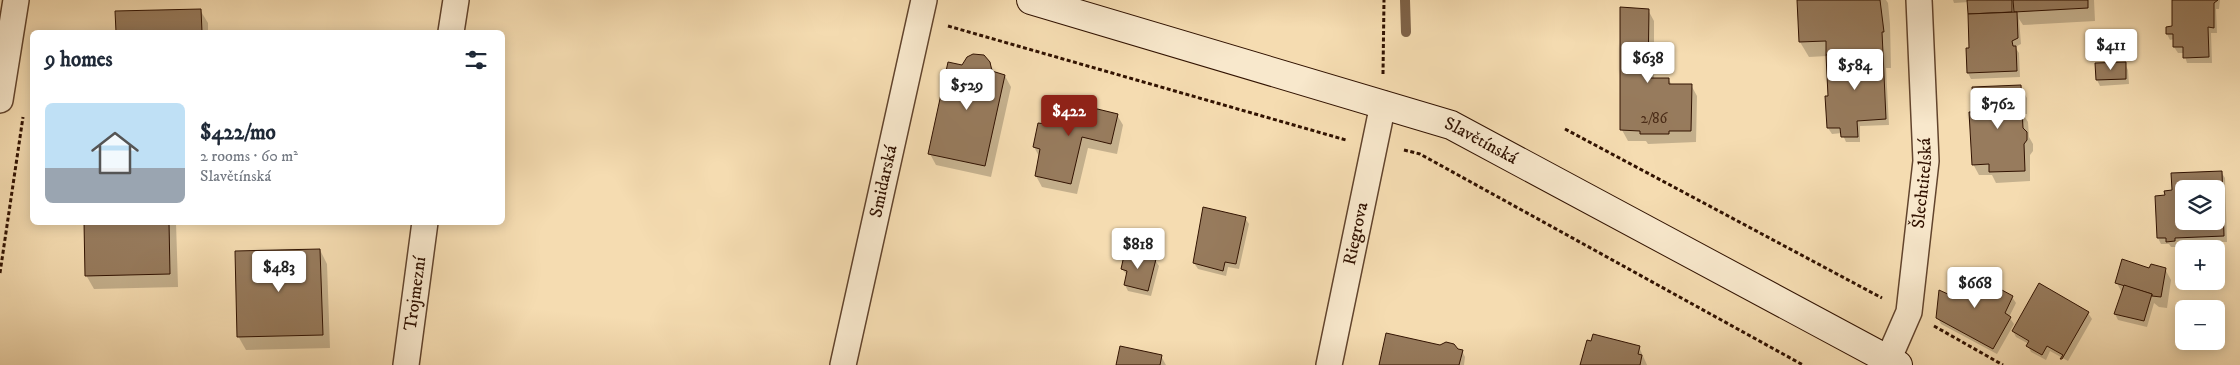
<!DOCTYPE html>
<html lang="en">
<head>
<meta charset="utf-8">
<style>
	:root { --surface:#fff; --page:#f2f2f3; --text:#1f2937; --muted:#747a83; --line:#e0e1e3; --accent:#8f2418 }
	body { margin:0; font-family:"IM FELL DW Pica",serif; background:var(--page); color:var(--text); height:100vh; display:flex; flex-direction:column; font-size:19px; white-space:nowrap }
	* { box-sizing:border-box; margin:0 }
	p { font-size:16px; color:var(--muted) }
	.icon { flex:none; width:28px; height:28px; fill:none; stroke:currentColor; stroke-width:2; stroke-linecap:round; stroke-linejoin:round }
	.map { position:relative; flex:1; overflow:hidden }
	.sheet { position:absolute; left:30px; top:30px; width:475px; height:195px; display:flex; flex-direction:column; background:var(--surface); border-radius:8px; box-shadow:0 2px 12px #0003 }
	.sheet>* { flex:none }
	.buttons { position:absolute; left:2175px; top:180px; display:grid; gap:10px }
	.buttons a { display:grid; place-items:center; width:50px; height:50px; border-radius:8px; background:var(--surface); box-shadow:0 2px 12px #0003; font-size:25px }
	.price { position:absolute; translate:-50% -42px; padding:0 11px; border-radius:5px; background:#fff; color:#222; font-size:16px; line-height:32px; filter:drop-shadow(0 1px 2px #0008) }
	.price::after { content:''; position:absolute; left:50%; top:30px; width:15px; height:11px; margin-left:-8px; background:inherit; clip-path:polygon(0 0,100% 0,50% 100%) }
	.price.on { background:var(--accent); color:#fff }
	ul { padding:0; list-style:none }
	li { display:flex; align-items:center; gap:15px; height:125px; padding:0 15px }
	li+li { border-top:1px solid var(--line) }
	li span { display:grid; place-items:center; flex:none; width:140px; height:100px; border-radius:8px; color:#555 }
	li>.icon { margin-inline-start:auto }
	span .icon { width:60px; height:60px; fill:#fffc; stroke-width:1 }
	li b { font-size:21px }
	h2 { display:flex; justify-content:space-between; align-items:center; height:60px; padding:0 15px; font-size:21px }
	.map>svg:first-child { display:block }
	.shadow { fill:#0003; fill-rule:evenodd }
	.lines { fill:none; stroke-linecap:round; stroke-linejoin:round }
	.stream { stroke:#7e6247; stroke-width:10 }
	.building { fill:#977b5d; stroke:#311201; fill-rule:evenodd }
	.street-casing { stroke:#62442d; stroke-width:28 }
	.secondary-casing { stroke:#311201; stroke-width:30 }
	.path { stroke:#311201; stroke-width:3; stroke-dasharray:4 2.5; stroke-linecap:butt }
	.street { stroke:#f8e8cc; stroke-width:25 }
	.secondary { stroke:#f8e8cc; stroke-width:28 }
	.labels { text-anchor:middle; dominant-baseline:central; stroke-width:5; stroke-linejoin:round; paint-order:stroke }
	.number-label { font-size:15px; fill:#4a2c18 }
	.street-label { font-size:18px; fill:#311201; stroke:#f8e8cc }
</style>
</head>
<body>
<div class="map">
<svg width="2240" height="365" viewBox="0 0 2240 365">
	<rect width="100%" height="100%" fill="#f5dcb1"/>
	<filter id="stains"><feTurbulence type="fractalNoise" baseFrequency=".004" numOctaves="4"/><feColorMatrix values="0 0 0 0 .2 0 0 0 0 .09 0 0 0 0 .02 0 0 0 .5 -.17"/></filter>
	<radialGradient id="worn" r=".72"><stop offset=".6" stop-color="#630" stop-opacity="0"/><stop offset="1" stop-color="#630" stop-opacity=".3"/></radialGradient>
	<g class="shadow">
		<path d="M1798,0h88l2,3 2,21 1,44h-5l3,57 -29,1v16h-14l-4,-9 -10,1 -4,-6 -2,-31h3l-2,-41 -18,1 -9,-15z"/>
		<path d="M1953,0h141l1,21 -72,4 -4,-6 2,25 -6,3 4,6 1,24 -49,2 -3,-6 -1,-24h3l-1,-47 -15,1z"/>
		<path d="M2173,0h47l-1,9h-3l1,24h-6l1,30h-25l-3,-10h-6l-4,-6v-8l-4,1 -3,-6 6,-6z"/>
		<path d="M1621,8l27,2 6,11v58h14l4,6h19l6,11 -1,46 -48,2 -2,-3h-18l-6,-11z"/>
		<path d="M200,10l8,13v9h-91v-20z"/>
		<path d="M987,59l8,14 10,3 6,11 -20,90 -55,-12 -6,-11 33,-87z"/>
		<path d="M2125,64l3,6 1,14 -29,2 -3,-6z"/>
		<path d="M2020,87l7,11v16h-4l5,8 1,15 4,7v7l-3,4v26l-34,2 -4,-8h-13l-6,-11 6,-51 -5,-8z"/>
		<path d="M1117,115l6,10 -6,29 -29,-6 -11,46 -35,-7 -6,-11 4,-18 -6,-11 13,-21z"/>
		<path d="M2221,172l4,6 2,64 -49,1v4h-7l-2,-3h-8l-3,-6 -2,-41h10l7,-5zM2184,189h32v32h-32z"/>
		<path d="M1204,209l41,9 4,6 -10,45 -11,-2 -2,9 -28,-7 -4,-6z"/>
		<path d="M85,222h91l2,65 -84,2 -8,-14z"/>
		<path d="M320,250l7,14 3,84 -84,2 -8,-14z"/>
		<path d="M1155,260l4,6 -8,30 -23,-5 -3,-6 2,-10 -5,-6z"/>
		<path d="M2149,269h16l6,11 -4,28 -8,-1 -5,-4 -7,24 -29,-7 -3,-6 7,-21 -5,-10z"/>
		<path d="M1950,296l62,1 4,6 -7,14 5,7 -17,30 -56,-30 -3,-6z"/>
		<path d="M2088,313l4,6 -24,42 -18,-10 -4,9 -15,-8 -3,-6 1,-2 -13,-7 -3,-6z"/>
		<path d="M1639,347l8,18h-66z"/>
		<path d="M1457,350l5,1 3,6 -1,8h-84z"/>
		<path d="M1161,356l5,9h-49z"/>
	</g>
	<g class="lines">
		<path class="stream" d="M1405,0l1,32"/>
	</g>
	<g class="building">
		<path d="M1797,0h83l4,32h-2l1,21 -57,2v-14l-27,1z"/>
		<path d="M1967,0h45v12l-44,2z"/>
		<path d="M2013,0h75v8l-74,4z"/>
		<path d="M2172,0h46l-4,3v25l-6,-1 1,30 -26,1v-11h-10v-13h-7v-7l6,-1z"/>
		<path d="M1620,7l29,2 -1,69h21v6h23l-1,47h-22v3h-29v-3l-20,-1z"/>
		<path d="M201,9l1,23h-86l-1,-21z"/>
		<path d="M2017,12l1,26 -6,3 1,5h3l1,25 -50,2 -1,-25h3l-1,-34z"/>
		<path d="M1883,53l3,66 -29,2 1,16h-17l-1,-9h-13l-2,-32h3l-2,-41z"/>
		<path d="M973,54l11,1 6,7 2,9 13,4 -20,91 -57,-12 20,-92 14,3 5,-8z"/>
		<path d="M2126,62v17l-30,1 -1,-17z"/>
		<path d="M2021,85l1,18 -20,1 1,7 19,-1 1,18 4,4v8l-3,4 1,27 -36,1v-8l-17,1 -3,-53 21,-1v-7l-17,1 -1,-18z"/>
		<path d="M1052,98l66,16 -7,30 -29,-7 -11,47 -36,-8 5,-27 -7,-2 5,-24 8,1z"/>
		<path d="M2222,171l2,65 -49,2v3l-9,1v-4h-9l-2,-42 10,-1 -1,-4 8,-1 -1,-17zM2184,189h32v32h-32z"/>
		<path d="M1203,207l43,10 -10,47 -11,-2 -2,9 -30,-8z"/>
		<path d="M84,222h85l1,52 -85,2z"/>
		<path d="M320,249l3,86 -86,2 -2,-86z"/>
		<path d="M1125,251l31,8 -8,32 -24,-6 3,-14 -6,-2z"/>
		<path d="M2122,259l27,9 2,-4 15,4 -5,29 -9,-1v-2l-37,-11z"/>
		<path d="M1963,269l50,27 -8,17 6,4 -18,32 -57,-31 3,-28 11,5z"/>
		<path d="M2039,283l50,29 -27,47h-2l3,-4 -16,-9 -5,9 -16,-9 3,-5 -17,-10z"/>
		<path d="M2124,285l28,9 -8,27 -30,-7z"/>
		<path d="M1386,333l54,12 6,-3 8,2 4,5 5,1 -4,15h-80z"/>
		<path d="M1593,334l47,12 -2,8 4,1 -2,10h-60l7,-25 4,1z"/>
		<path d="M1120,346l42,9 -2,10h-44z"/>
	</g>
	<g class="lines">
		<g class="street-casing">
			<g id="street">
				<path d="M451,32l5,-32"/>
				<path d="M0,100l16,-100"/>
				<path id="s1" d="M1888,360l21,-48 17,-151 -7,-161"/>
				<path id="s2" d="M406,365l19,-143"/>
				<path id="s3" d="M843,365l81,-365"/>
				<path id="s4" d="M1329,365l54,-261"/>
			</g>
		</g>
		<g class="secondary-casing">
			<g id="secondary">
				<path id="s5" d="M1031,0l420,125 447,240"/>
			</g>
		</g>
		<g class="path">
			<path d="M948,26l398,114"/>
			<path d="M1383,74l1,-74"/>
			<path d="M1565,129l317,169"/>
			<path d="M1404,150l16,4 383,211"/>
			<path d="M0,273l23,-156"/>
			<path d="M1934,326l69,39"/>
		</g>
		<use href="#street" class="street"/>
		<use href="#secondary" class="secondary"/>
	</g>
	<g class="labels">
		<g class="number-label">
			<text x="1654" y="118">2/86</text>
		</g>
		<g class="street-label">
			<text stroke="none"><textPath href="#s5" startOffset="472">Slavětínská</textPath></text>
			<text stroke="none"><textPath href="#s3" startOffset="188">Smidarská</textPath></text>
			<text stroke="none"><textPath href="#s1" startOffset="182">Šlechtitelská</textPath></text>
			<text stroke="none"><textPath href="#s4" startOffset="134">Riegrova</textPath></text>
			<text stroke="none"><textPath href="#s2" startOffset="72">Trojmezní</textPath></text>
		</g>
	</g>
	<rect width="100%" height="100%" filter="url(#stains)"/>
	<rect width="100%" height="100%" fill="url(#worn)"/>
</svg>
<div class="buttons">
<a><svg class="icon" aria-label="layers" viewBox="0 0 24 24"><path d="M12 4l9 5-9 5-9-5zM3 14l9 5 9-5"/></svg></a>
<a>+</a>
<a>−</a>
</div>
<b class="price" style="left:2111px;top:71px">$411</b>
<b class="price" style="left:1648px;top:84px">$638</b>
<b class="price" style="left:1855px;top:91px">$584</b>
<b class="price" style="left:967px;top:111px">$529</b>
<b class="price" style="left:1998px;top:130px">$762</b>
<b class="price on" style="left:1069px;top:137px">$422</b>
<b class="price" style="left:1138px;top:270px">$818</b>
<b class="price" style="left:279px;top:293px">$483</b>
<b class="price" style="left:1975px;top:309px">$668</b>
<section class="sheet">
<h2>9 homes<svg class="icon" aria-label="filters" viewBox="0 0 24 24"><path d="M4 7h16M4 17h16"/><circle cx="9" cy="7" r="2"/><circle cx="15" cy="17" r="2"/></svg></h2>
<ul>
<li><span style="background:linear-gradient(#bfe0f5 65%,#9aa5b1 0)"><svg class="icon" aria-label="home" viewBox="0 0 24 24"><path d="M3 11l9-7 9 7M6 9v11h12V9"/></svg></span><div><b>$422/mo</b><p>2 rooms · 60 m²</p><p>Slavětínská</p></div></li>
</ul>
</section>
</div>
</body>
</html>
